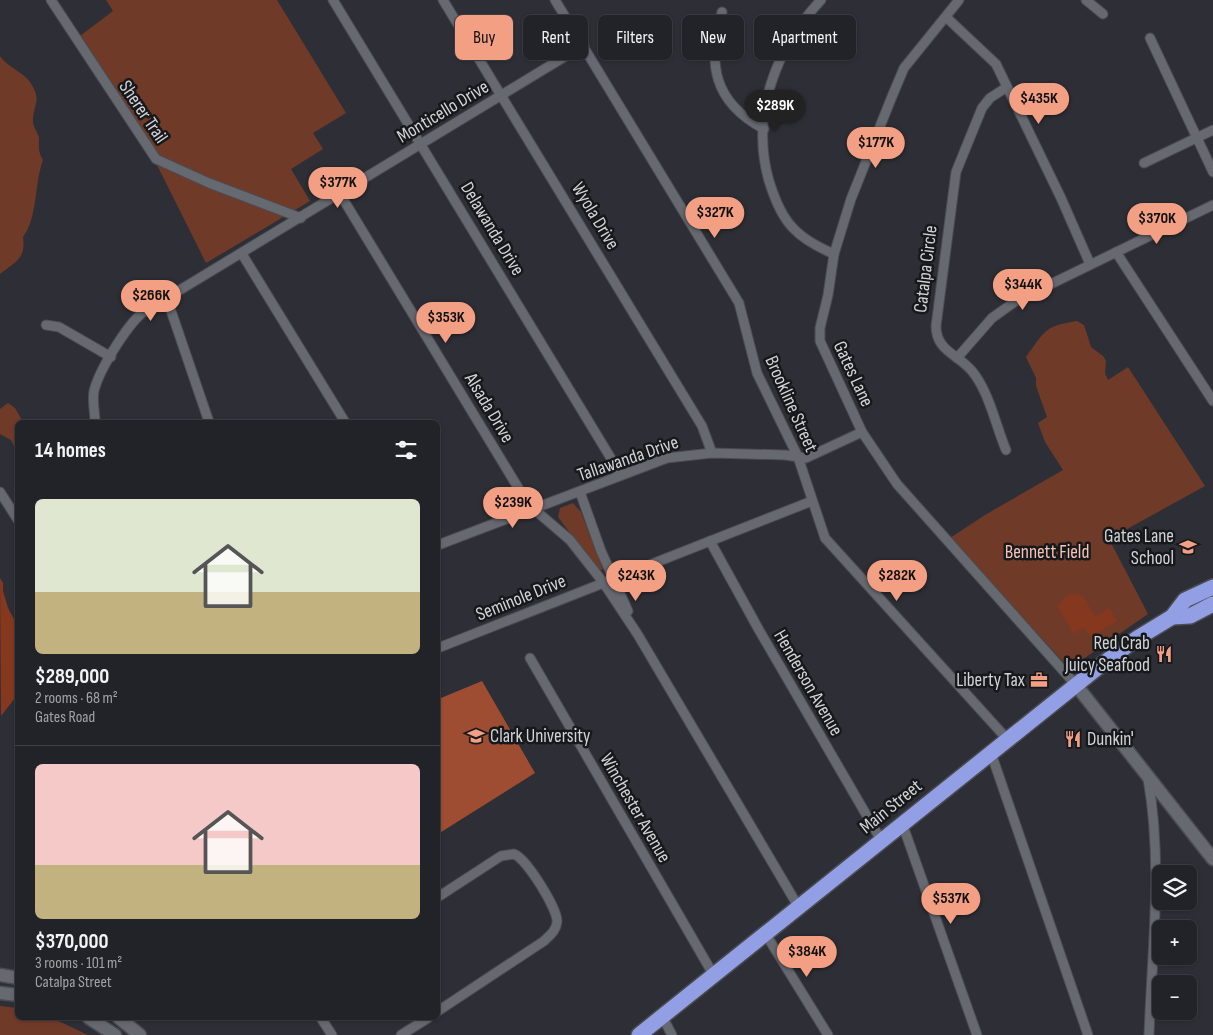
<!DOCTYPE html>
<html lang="en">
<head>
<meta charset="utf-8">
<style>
	:root { --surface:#222328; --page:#2a2b30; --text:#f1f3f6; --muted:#a2a4a8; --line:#3f4045; --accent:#f39f84 }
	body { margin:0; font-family:"Sofia Sans Condensed",sans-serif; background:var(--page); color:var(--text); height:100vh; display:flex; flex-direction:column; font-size:19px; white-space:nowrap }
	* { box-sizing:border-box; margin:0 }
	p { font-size:16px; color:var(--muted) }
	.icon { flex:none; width:28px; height:28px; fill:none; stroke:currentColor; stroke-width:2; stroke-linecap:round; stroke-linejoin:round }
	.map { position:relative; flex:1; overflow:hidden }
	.sheet { position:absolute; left:15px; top:420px; width:425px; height:600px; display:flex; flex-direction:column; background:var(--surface); border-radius:8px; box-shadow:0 1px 4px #0004,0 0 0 1px var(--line) }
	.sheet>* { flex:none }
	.top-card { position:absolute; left:455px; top:15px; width:475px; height:45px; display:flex; gap:10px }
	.controls { position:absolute; left:1152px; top:865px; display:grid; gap:10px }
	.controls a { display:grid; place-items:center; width:45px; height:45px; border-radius:8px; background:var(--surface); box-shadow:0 1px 4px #0004,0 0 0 1px var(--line); font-size:25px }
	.price { position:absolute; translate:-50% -42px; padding:0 11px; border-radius:18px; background:var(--accent); color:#111; font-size:16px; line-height:32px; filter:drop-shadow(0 1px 2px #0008) }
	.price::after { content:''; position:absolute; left:50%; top:30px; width:15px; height:11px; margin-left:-8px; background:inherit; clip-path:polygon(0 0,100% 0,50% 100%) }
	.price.current { background:#222; color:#fff }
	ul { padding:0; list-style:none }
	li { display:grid; align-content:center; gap:10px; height:265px; padding:0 20px }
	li+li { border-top:1px solid var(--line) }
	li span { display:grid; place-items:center; height:155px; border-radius:8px; color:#555 }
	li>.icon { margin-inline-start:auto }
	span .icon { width:90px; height:90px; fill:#fffc; stroke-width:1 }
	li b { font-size:21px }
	h2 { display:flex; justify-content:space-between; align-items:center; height:60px; padding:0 20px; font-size:21px }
	.tag { padding:0 18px; border-radius:8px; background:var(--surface); box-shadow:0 1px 4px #0004,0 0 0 1px var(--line); font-size:18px; line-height:45px }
	.tag.current { background:var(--accent); color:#111 }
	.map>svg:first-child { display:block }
	.green { fill:#703a29 }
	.forest { fill:#9e4d33 }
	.water { fill:#86381f }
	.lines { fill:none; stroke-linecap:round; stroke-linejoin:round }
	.street-casing { stroke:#4b4c52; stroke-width:11 }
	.secondary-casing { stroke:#4b4c52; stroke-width:15 }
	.highway-casing { stroke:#4b4c52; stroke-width:18 }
	.street { stroke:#676971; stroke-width:9 }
	.secondary { stroke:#676971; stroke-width:12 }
	.highway { stroke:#929fe5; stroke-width:15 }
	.labels { text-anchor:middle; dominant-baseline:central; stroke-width:5; stroke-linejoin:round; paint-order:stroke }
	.street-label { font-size:19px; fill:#d2d3d7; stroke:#17181b }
	.poi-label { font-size:19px; fill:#d2d3d7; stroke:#17181b; text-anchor:end }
	.park-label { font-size:19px; fill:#f4c5b6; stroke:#17181b }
</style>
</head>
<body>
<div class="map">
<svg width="1213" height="1035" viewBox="0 0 1213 1035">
	<rect width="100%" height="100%" fill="#2e2f36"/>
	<g class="green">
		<path d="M106,0h171l69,113 -33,20 10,16 -32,20 19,32 -104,62 -71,-142 -55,-85 33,-25z"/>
		<path d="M0,56c10,14 26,16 33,31 8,15 0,19 0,33 -1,6 5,12 6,18 0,10 -1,13 4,22 -9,24 -5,57 -20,77 3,22 -7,24 -23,37z"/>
		<path d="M1077,321l7,4 7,22 12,9 3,5 -1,12 3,7 20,-13 77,119 -96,53 39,75 -75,52 -5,1 -118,-129 35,-23 78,-45 -18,-28 -7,-19 9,-6 -11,-31v-8l-10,-21c19,-26 18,-31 51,-36z"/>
		<path d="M8,403l7,5 8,14h-5l-1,30 -6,-12 -11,-6v-25z"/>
		<path d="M573,503l8,9 22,58 -6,-1 -39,-52 2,-9z"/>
		<path d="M0,1006l17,2 1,10h34l36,17h-88z"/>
	</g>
	<path class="forest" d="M482,681l53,92 -97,61v-140l3,4z"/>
	<g class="water">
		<path d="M0,578l3,5v8l5,17 9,17 1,69 -17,22z"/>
		<path d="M1071,594l11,2 6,8 -13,10 13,-9 8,12 13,-9 8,13 -26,16 -7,-10 -10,7 -16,-27 7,-10z"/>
	</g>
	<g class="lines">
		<g class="street-casing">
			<g id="street">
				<path d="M51,0l105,159 53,24 92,35"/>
				<path d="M333,0l282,465 4,11"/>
				<path d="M443,0l259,426 10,27"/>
				<path d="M555,0l184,303 18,70 41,84 27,81 183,202"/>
				<path d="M821,0c-45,48 -71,115 -52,181 5,16 12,35 24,47 11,12 27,20 41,26"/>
				<path d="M959,0l-55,68 -11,26 -42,105 -17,55 -6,41 -8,33v13l42,91 35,52 179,201"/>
				<path d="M1086,0l17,14"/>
				<path d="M722,12c-15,51 -9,90 42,117"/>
				<path d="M946,17l50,47 65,134 29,66"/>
				<path d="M1150,38l63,134"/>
				<path d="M1144,163l69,-33"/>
				<path d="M340,194l188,310 42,36 33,42 35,53 160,271"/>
				<path d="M1116,252l97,149"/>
				<path d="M242,254l103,168"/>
				<path d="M167,299l42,123"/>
				<path d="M46,325l13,2 52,30"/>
				<path d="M957,358l35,-40 24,-17 197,-96"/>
				<path d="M95,422c0,-10 -3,-21 -1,-31 5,-21 32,-64 48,-78l442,-268"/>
				<path d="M1006,450c-10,-24 -16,-54 -31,-75 -13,-20 -39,-22 -39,-49l20,-154 26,-64 8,-10 17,-11"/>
				<path d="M0,492l18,28"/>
				<path d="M580,492l21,59 27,60"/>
				<path d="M710,541l49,89 122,210"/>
				<path d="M438,545l229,-87 45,-5 73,2 21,3 56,-26"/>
				<path d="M438,648l374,-147"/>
				<path d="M530,658l183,316"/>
				<path d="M991,753l97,282"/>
				<path d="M1148,779c15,84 4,171 1,256"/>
				<path d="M902,823l75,212"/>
				<path d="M438,897l63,-41 13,-2c12,4 44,55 43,68 -1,9 -7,13 -13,19l-106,70"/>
				<path d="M765,933l63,102"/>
				<path d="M662,1016l10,19"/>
				<path d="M321,1018l11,17"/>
				<path d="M401,1035l27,-17"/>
			</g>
		</g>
		<g class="secondary-casing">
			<g id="secondary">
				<path d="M1076,685l137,174"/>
				<path d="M0,975l18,3"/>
				<path d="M0,993l18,2"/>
				<path d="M89,1018l26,17"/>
				<path d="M119,1018l21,17"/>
			</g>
		</g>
		<g class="highway-casing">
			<g id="highway">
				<path d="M1172,617l18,-1 23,-12"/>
				<path d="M639,1035l457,-366 40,-30 36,-22 13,-17 28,-13"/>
			</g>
		</g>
		<use href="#street" class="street"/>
		<use href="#secondary" class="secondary"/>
		<use href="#highway" class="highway"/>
	</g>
	<defs>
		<g id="school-bare" transform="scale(1.35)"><path d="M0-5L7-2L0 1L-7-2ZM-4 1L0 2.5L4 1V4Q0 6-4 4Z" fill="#f39f84" stroke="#17181b" stroke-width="2.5" paint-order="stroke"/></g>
		<g id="restaurant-bare" transform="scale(1.35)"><path d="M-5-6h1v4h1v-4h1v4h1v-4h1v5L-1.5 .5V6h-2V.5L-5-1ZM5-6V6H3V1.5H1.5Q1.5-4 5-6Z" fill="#f39f84" stroke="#17181b" stroke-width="2.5" paint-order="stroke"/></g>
		<g id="office-bare" transform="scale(1.35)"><path d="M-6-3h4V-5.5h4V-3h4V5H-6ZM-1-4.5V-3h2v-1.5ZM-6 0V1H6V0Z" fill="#f39f84" stroke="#17181b" stroke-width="2.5" paint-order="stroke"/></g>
		<g id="university-bare" transform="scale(1.35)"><path d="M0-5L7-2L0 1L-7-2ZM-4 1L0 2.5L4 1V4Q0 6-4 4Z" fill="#f39f84" stroke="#17181b" stroke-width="2.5" paint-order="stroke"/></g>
	</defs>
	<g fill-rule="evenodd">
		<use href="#school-bare" x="1188" y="547"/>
		<use href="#restaurant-bare" x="1164" y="654"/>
		<use href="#office-bare" x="1039" y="680"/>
		<use href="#university-bare" x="476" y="736"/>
		<use href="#restaurant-bare" x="1073" y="739"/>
	</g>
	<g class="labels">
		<g class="street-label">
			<text transform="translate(143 112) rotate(56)">Sherer Trail</text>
			<text transform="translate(443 112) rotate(-31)">Monticello Drive</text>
			<text transform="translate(595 216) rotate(59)">Wyola Drive</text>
			<text transform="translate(492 229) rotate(59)">Delawanda Drive</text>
			<text transform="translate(926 269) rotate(-83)">Catalpa Circle</text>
			<text transform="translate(853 374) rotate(65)">Gates Lane</text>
			<text transform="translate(791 404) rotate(66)">Brookline Street</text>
			<text transform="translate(489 408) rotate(59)">Alsada Drive</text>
			<text transform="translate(628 459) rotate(-19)">Tallawanda Drive</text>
			<text transform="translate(521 598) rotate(-22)">Seminole Drive</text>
			<text transform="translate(808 683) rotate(60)">Henderson Avenue</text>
			<text transform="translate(891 807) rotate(-39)">Main Street</text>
			<text transform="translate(635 808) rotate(60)">Winchester Avenue</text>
		</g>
		<g class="poi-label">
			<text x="1174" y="536">Gates Lane<tspan x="1174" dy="22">School</tspan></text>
			<text x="1150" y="643">Red Crab<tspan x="1150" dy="22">Juicy Seafood</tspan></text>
			<text x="1025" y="680">Liberty Tax</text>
			<text x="490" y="736" text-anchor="start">Clark University</text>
			<text x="1087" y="739" text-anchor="start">Dunkin'</text>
		</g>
		<g class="park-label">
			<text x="1047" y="552">Bennett Field</text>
		</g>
	</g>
</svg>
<div class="controls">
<a><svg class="icon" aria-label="layers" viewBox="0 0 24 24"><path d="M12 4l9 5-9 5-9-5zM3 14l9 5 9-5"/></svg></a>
<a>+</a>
<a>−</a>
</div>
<b class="price" style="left:1039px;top:125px">$435K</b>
<b class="price current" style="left:775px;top:132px">$289K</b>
<b class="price" style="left:876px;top:169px">$177K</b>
<b class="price" style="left:338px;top:209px">$377K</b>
<b class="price" style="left:715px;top:239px">$327K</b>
<b class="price" style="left:1157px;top:245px">$370K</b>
<b class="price" style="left:1023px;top:311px">$344K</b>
<b class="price" style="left:151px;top:322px">$266K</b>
<b class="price" style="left:446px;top:344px">$353K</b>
<b class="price" style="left:513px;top:529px">$239K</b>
<b class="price" style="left:636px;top:602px">$243K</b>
<b class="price" style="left:897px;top:602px">$282K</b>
<b class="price" style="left:951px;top:925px">$537K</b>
<b class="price" style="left:807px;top:978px">$384K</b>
<div class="top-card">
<a class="tag current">Buy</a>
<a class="tag">Rent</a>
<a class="tag">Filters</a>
<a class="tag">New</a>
<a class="tag">Apartment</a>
</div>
<section class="sheet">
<h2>14 homes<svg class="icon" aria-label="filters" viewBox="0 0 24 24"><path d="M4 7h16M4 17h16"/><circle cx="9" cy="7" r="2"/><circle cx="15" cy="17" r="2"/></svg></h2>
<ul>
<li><span style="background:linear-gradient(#dfe7d0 60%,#c2b280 0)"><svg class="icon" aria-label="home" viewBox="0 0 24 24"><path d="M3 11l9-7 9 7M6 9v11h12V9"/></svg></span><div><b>$289,000</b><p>2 rooms · 68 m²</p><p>Gates Road</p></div></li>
<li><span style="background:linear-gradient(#f6c9c9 65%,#c2b280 0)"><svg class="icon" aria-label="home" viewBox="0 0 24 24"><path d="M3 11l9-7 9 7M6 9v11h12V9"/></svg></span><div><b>$370,000</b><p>3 rooms · 101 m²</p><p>Catalpa Street</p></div></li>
</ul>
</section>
</div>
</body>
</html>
